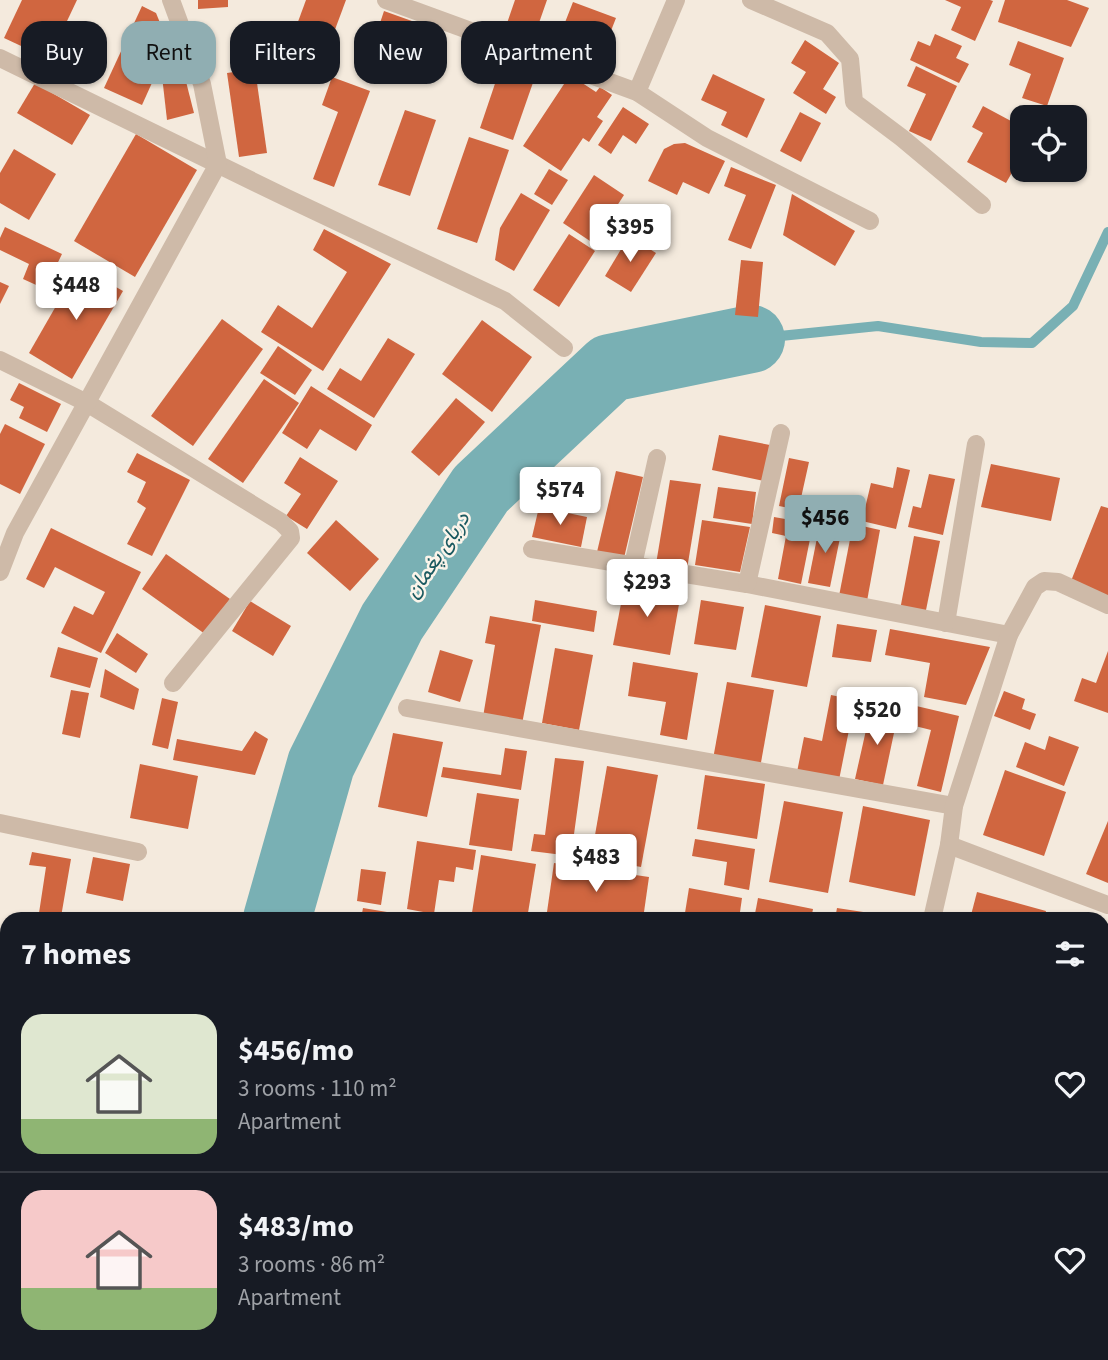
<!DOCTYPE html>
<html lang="en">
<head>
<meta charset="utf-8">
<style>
	:root { --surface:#171b24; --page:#242831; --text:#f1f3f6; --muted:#9ea1a6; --line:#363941; --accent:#90aeb2 }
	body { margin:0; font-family:"Source Sans 3",Vazirmatn,sans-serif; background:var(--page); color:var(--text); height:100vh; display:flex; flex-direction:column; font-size:26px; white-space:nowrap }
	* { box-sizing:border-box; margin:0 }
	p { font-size:23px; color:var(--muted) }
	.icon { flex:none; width:38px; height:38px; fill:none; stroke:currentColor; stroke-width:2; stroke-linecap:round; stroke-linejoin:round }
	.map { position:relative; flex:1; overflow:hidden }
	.details { position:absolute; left:0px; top:912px; width:1110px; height:450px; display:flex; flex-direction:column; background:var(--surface); border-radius:21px 21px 0 0; box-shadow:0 2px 5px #0004 }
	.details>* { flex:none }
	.guide { position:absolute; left:21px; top:21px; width:700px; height:63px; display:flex; gap:14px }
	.tools { position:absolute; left:1010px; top:105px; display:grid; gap:14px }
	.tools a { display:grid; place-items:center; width:77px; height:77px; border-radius:14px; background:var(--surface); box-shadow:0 2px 5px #0004; font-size:35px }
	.price { position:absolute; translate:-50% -60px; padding:0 16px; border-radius:7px; background:#fff; color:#222; font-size:23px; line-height:46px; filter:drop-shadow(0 2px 4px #0008) }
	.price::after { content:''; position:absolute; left:50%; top:42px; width:21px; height:16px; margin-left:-10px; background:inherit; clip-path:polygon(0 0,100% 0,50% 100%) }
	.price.active { background:var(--accent); color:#111 }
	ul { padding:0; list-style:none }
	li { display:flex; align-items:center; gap:21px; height:175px; padding:0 21px }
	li+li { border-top:2px solid var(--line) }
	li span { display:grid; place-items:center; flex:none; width:196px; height:140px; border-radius:21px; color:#555 }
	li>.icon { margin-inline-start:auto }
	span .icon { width:84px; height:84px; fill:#fffc; stroke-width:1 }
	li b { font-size:30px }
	h2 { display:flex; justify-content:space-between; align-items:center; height:84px; padding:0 21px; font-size:30px }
	.tag { padding:0 24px; border-radius:21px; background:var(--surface); box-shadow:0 2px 5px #0004; font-size:24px; line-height:63px }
	.tag.active { background:var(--accent); color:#111 }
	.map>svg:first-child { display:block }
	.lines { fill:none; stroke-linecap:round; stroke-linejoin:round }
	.stream { stroke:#79b0b4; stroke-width:10 }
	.river { stroke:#79b0b4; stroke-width:68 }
	.building { fill:#d06640 }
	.street { stroke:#cebaa8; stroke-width:18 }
	.labels { text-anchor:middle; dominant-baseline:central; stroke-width:5; stroke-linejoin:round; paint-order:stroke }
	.water-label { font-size:21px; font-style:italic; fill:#1a5960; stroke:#fbf4ea }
</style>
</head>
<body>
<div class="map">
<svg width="1108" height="1360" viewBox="0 0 1108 1360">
	<rect width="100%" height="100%" fill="#f4eadd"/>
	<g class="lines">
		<path class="stream" d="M751,339l127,-13 103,16 51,1 41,-37 35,-74"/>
		<g class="river">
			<path d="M277,919l44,-155 71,-142 89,-133 129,-121 141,-29"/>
			<path d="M155,1360l2,-6"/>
		</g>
	</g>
	<g class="building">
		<path d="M22,0h55l-28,59 -45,-21z"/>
		<path d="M198,0h30v7l-30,2z"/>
		<path d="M306,0h40l-26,70 -35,-13z"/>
		<path d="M515,0h32l-14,40 -28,-11z"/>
		<path d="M945,0h45l3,1 -18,40 -24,-11 10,-23z"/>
		<path d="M1005,0h62l22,8 -18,39 -73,-25z"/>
		<path d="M573,2l43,16 -9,23 -10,-3 -9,23 -33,-13z"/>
		<path d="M142,6l14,7 13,32 -27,60 -38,-17z"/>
		<path d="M384,11l53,19 -17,48 -23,-8 10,-31 -29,-10z"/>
		<path d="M935,34l27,12 -6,12 13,6 -10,19 -49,-23 8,-19 12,5z"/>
		<path d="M805,40l34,23 -16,26 13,8 -10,17 -33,-21 13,-21 -15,-9z"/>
		<path d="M1018,41l46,17 -17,48 -25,-8 9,-24 -22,-9z"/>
		<path d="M502,63l34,11 -23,66 -33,-12z"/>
		<path d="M182,66l12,47 -27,7 -5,-44z"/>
		<path d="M916,66l41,20 -26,55 -22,-10 17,-37 -19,-8z"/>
		<path d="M255,69l12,84 -28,4 -12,-84z"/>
		<path d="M713,74l52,25 -18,39 -26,-13 6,-13 -26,-12z"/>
		<path d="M570,75l26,17 4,-5 12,8 -15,22 6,4 -14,21 -6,-4 -22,33 -38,-25z"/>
		<path d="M332,77l38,14 -36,96 -21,-8 25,-67 -16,-7z"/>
		<path d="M35,83l55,32 -18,30 -55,-32z"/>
		<path d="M983,106l39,21v28l-16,28 -39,-21 16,-29 -11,-6z"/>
		<path d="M623,107l26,17 -13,20 -13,-9 -12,19 -13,-9z"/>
		<path d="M405,110l31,10 -26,76 -32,-11z"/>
		<path d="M800,112l21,11 -20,39 -21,-11z"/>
		<path d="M136,134l61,36 -62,107 -61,-36z"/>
		<path d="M469,137l40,13 -32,93 -40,-14z"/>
		<path d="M685,143l40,18 -16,33 -26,-12 -6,13 -29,-14 16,-32 10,-5z"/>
		<path d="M14,149l42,25 -27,46 -29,-17v-30z"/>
		<path d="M731,167l45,18 -25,64 -23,-9 18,-45 -22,-9z"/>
		<path d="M549,169l19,11 -16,25 -18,-11z"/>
		<path d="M594,175l30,20 -31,48 -30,-20z"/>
		<path d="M521,193l29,17 -36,61 -19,-11 5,-32z"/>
		<path d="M792,194l63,37 -20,35 -52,-31z"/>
		<path d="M5,227l57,27 -17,35 -22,-10 6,-15 -29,-14v-12z"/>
		<path d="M324,229l67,35 -68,107 -62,-39 17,-27 34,23 35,-56 -34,-22z"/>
		<path d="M569,234l26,17 -36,56 -26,-17z"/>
		<path d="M629,236l27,17 -25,39 -26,-16z"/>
		<path d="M741,260l22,2 -5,55 -23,-2z"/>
		<path d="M79,266l44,25 -51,88 -43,-26z"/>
		<path d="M0,282l9,4 -9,18z"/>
		<path d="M222,319l41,30 -70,97 -42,-30z"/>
		<path d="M482,320l50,37 -40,55 -50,-38z"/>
		<path d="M388,338l27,16 -41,64 -47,-29 13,-21 21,13z"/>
		<path d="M278,346l34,24 -17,25 -35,-22z"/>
		<path d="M264,379l35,24 -56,80 -35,-24z"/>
		<path d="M19,383l42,21 -14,28 -28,-14 5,-11 -14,-7z"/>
		<path d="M311,386l61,39 -16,26 -36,-22 -13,20 -25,-16z"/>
		<path d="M456,398l29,24 -46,54 -28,-24z"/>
		<path d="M5,424l40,20 -25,50 -20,-10v-50z"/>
		<path d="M719,435l51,10 -6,36 -52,-11z"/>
		<path d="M137,453l53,27 -38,76 -25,-12 19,-36 -9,-6 9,-20 -19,-10z"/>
		<path d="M300,457l38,24 -31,48 -21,-13 15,-22 -17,-11z"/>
		<path d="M789,458l20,4 -8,36 16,4 -3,11 -35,-7z"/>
		<path d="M991,464l69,14 -9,43 -70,-14z"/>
		<path d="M897,467l13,3 -14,59 -34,-8 9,-38 22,5z"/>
		<path d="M616,471l27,6 -19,81 -27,-6z"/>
		<path d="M929,474l26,5 -12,56 -35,-8 5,-21 8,2z"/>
		<path d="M670,480l31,4 -14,85 -31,-5z"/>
		<path d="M718,487l38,5 -4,32 -39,-6z"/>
		<path d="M1101,506l7,2v88l-37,-15z"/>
		<path d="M539,507l48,10 -6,30 -49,-10z"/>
		<path d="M774,517l39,7 -12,60 -23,-5 8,-43 -14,-3z"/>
		<path d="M336,520l43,39 -29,32 -43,-38z"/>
		<path d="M702,520l48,7 -10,45 -45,-7z"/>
		<path d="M820,523l22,5 -12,59 -22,-4z"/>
		<path d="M853,524l27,6 -13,71 -28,-5z"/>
		<path d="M51,528l90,44 -40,81 -40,-20 13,-27 19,9 12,-23 -50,-25 -11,21 -18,-9z"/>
		<path d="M914,536l26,5 -15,74 -25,-5z"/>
		<path d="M166,554l64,45 -25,35 -63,-45z"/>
		<path d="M625,583l56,10 -11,62 -57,-10z"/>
		<path d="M535,600l62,11 -3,21 -62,-11z"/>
		<path d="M701,600l43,7 -8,43 -42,-6z"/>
		<path d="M250,601l41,25 -18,30 -41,-25z"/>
		<path d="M765,605l56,11 -14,71 -56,-10z"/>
		<path d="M490,616l51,9 -19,99 -39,-7 12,-72 -10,-2z"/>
		<path d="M837,624l40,6 -6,32 -39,-5z"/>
		<path d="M890,629l100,18 -24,58 -42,-8 6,-34 -45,-8z"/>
		<path d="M117,633l31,21 -12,19 -31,-20z"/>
		<path d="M58,647l40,11 -8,30 -40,-11z"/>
		<path d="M555,648l38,7 -14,75 -37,-7z"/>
		<path d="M440,650l33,10 -13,42 -32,-10z"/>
		<path d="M1108,651v62l-34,-12 8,-23 14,5z"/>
		<path d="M633,662l65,11 -11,67 -27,-5 6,-33 -38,-6z"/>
		<path d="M105,669l34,20 -5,21 -34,-13z"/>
		<path d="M727,682l47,8 -14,78 -47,-9z"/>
		<path d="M71,690l18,3 -9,45 -18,-4z"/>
		<path d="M1004,691l21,8 -3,10 14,5 -6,16 -36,-14z"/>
		<path d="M831,695l24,5 -16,80 -42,-8 7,-35 18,4z"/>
		<path d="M162,698l16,4 -10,47 -16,-4z"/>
		<path d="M912,705l47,11 -18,76 -24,-6 14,-56 -24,-6z"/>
		<path d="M871,708l27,6 -15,71 -28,-6z"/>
		<path d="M255,731l13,8 -13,36 -82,-15 4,-21 65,12z"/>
		<path d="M393,733l50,9 -16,75 -49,-10z"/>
		<path d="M1049,736l30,11 -15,39 -48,-19 9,-25 20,8z"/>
		<path d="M505,748l22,3 -6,39 -80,-13 2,-10 58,8z"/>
		<path d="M555,758l29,3 -13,95 -40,-5 3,-17 11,1z"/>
		<path d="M140,764l58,12 -10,53 -58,-11z"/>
		<path d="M607,766l51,9 -17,92 -50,-9z"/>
		<path d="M1005,770l61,22 -22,64 -61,-21z"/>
		<path d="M705,775l60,9 -8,55 -60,-10z"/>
		<path d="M477,793l42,6 -7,52 -43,-6z"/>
		<path d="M784,801l59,11 -15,81 -59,-11z"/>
		<path d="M863,806l67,14 -15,76 -66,-14z"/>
		<path d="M1108,821v62l-22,-9z"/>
		<path d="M695,839l60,10 -6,41 -25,-5 3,-23 -35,-6z"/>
		<path d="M417,841l59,9 -3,20 -17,-3 -2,15 -15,-2 -5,34 -27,-5z"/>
		<path d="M32,852l39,7 -10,58 -22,-4 7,-46 -17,-2z"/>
		<path d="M481,855l55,9 -9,55h-56z"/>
		<path d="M93,857l37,7 -7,37 -37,-8z"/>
		<path d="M554,863l95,14 -6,42h-97z"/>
		<path d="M361,869l25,3 -5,33 -24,-4z"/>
		<path d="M689,888l53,10 -3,21h-55z"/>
		<path d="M977,892l69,19 -2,8h-74z"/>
		<path d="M758,898l55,11 -2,10h-57z"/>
		<path d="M363,908l30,5 -1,6h-31z"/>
		<path d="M837,908l59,9v2h-61z"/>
		<path d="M1102,946l6,1v66l-6,-2z"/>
		<path d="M1102,1025l6,2v50l-2,8 -4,-1z"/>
		<path d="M0,1069l7,2v66l-2,11 -5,-2z"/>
		<path d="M0,1182l7,4v25l-7,13z"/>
		<path d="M0,1298l7,3v24l-7,-3z"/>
		<path d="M1102,1310l6,1v49h-33l2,-6h25z"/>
		<path d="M28,1354h24l-2,6h-24z"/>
		<path d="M71,1354h48l-2,6h-49z"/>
		<path d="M250,1354h51l-1,6h-51z"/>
		<path d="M325,1354h36l-2,6h-35z"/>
		<path d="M384,1354h38l-1,6h-38z"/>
		<path d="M784,1354h32l-1,6h-31z"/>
		<path d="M847,1354h20l-1,6h-20z"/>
		<path d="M766,1355v5h-22v-4z"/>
	</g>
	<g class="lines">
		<g class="street">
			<path d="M386,0l251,92 70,46 163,83"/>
			<path d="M751,0l76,33 23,26 4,43 48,36 80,67"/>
			<path d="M0,58l287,140 218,103 59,47"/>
			<path d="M637,92l39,-92"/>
			<path d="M0,360l87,43 194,119 9,9 1,7 -118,145"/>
			<path d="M532,549l215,35 262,51"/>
			<path d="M633,565l24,-107"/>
			<path d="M0,572l15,-39 203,-369 -16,-80 -31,-84"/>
			<path d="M747,584l34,-151"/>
			<path d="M946,623l30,-179"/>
			<path d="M407,708l547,98"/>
			<path d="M0,823l138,29"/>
			<path d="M949,845l159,60"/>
			<path d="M932,919l17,-74 5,-39 55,-171 26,-48 9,-6 14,1 50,23"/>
			<path d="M1102,1155l6,2"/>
			<path d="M0,1160l7,3"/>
			<path d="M225,1360l1,-6"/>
			<path d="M827,1360l1,-6"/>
		</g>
	</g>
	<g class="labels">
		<g class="water-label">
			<text transform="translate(437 555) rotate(-56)">دریای پغمان</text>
		</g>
	</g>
</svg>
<div class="tools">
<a><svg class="icon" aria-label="locate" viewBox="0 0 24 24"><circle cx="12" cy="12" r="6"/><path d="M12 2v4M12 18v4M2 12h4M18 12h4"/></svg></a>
</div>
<b class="price" style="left:630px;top:264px">$395</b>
<b class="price" style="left:76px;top:322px">$448</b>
<b class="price" style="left:560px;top:527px">$574</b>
<b class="price active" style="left:825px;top:555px">$456</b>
<b class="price" style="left:647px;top:619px">$293</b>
<b class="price" style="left:877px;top:747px">$520</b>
<b class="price" style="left:596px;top:894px">$483</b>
<div class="guide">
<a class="tag">Buy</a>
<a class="tag active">Rent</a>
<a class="tag">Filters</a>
<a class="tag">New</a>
<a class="tag">Apartment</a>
</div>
<section class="details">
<h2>7 homes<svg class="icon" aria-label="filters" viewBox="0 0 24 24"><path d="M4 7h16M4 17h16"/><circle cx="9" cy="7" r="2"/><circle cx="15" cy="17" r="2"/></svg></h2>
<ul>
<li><span style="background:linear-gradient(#dfe7d0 75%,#8fb573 0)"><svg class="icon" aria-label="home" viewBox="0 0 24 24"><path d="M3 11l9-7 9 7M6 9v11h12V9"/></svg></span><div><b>$456/mo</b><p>3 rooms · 110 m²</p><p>Apartment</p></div><svg class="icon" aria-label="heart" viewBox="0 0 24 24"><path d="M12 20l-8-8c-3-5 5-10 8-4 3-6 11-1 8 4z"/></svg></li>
<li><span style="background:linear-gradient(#f6c9c9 70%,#8fb573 0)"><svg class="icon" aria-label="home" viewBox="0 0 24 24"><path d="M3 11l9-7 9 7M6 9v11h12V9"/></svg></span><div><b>$483/mo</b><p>3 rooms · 86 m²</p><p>Apartment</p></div><svg class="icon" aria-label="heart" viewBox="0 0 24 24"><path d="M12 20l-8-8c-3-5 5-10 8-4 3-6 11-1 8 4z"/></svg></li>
</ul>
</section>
</div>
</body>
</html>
